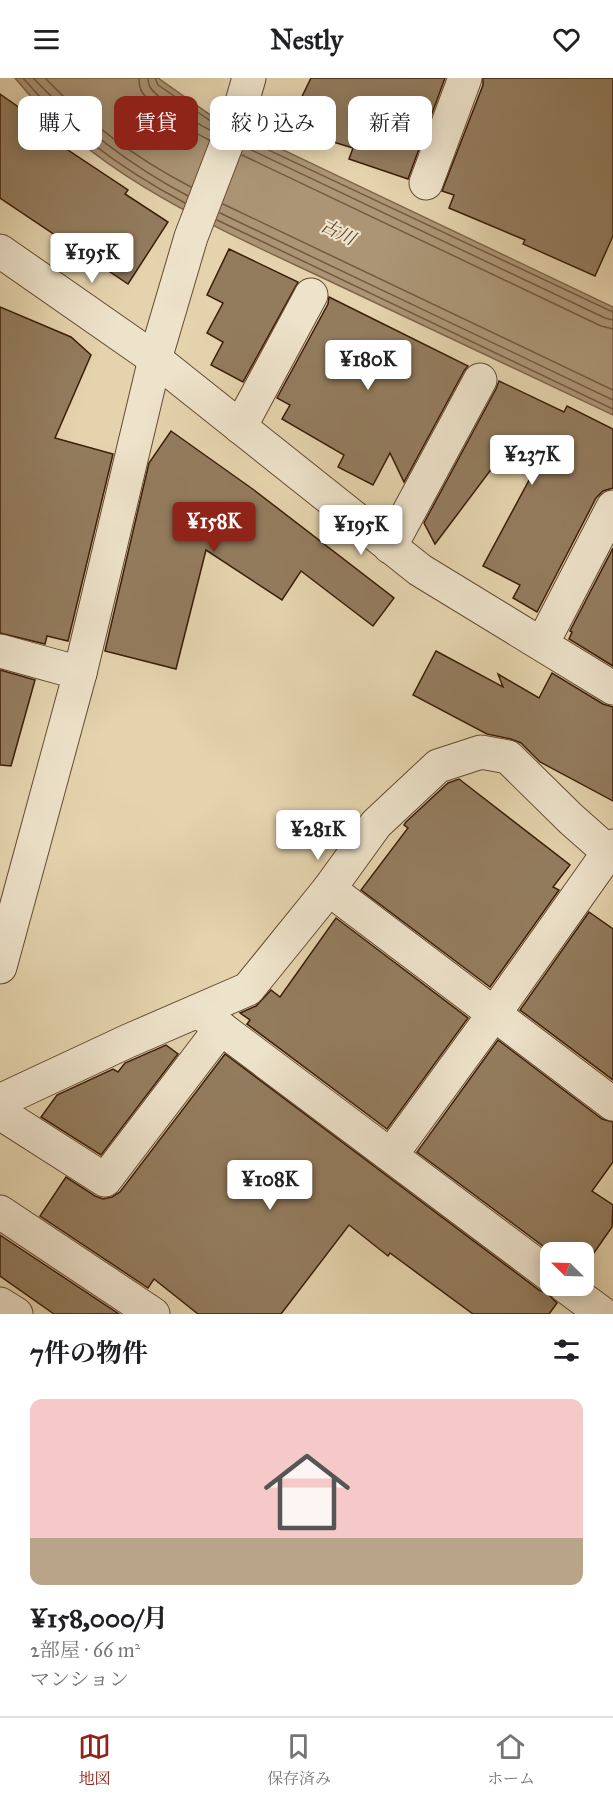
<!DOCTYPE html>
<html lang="ja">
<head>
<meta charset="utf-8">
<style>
	:root { --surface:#fff; --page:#f2f2f2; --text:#202124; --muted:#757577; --line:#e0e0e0; --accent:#8f2418 }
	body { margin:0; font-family:"IM FELL Great Primer","Noto Serif JP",serif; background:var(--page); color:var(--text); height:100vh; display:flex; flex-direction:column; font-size:22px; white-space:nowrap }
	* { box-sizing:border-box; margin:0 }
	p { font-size:20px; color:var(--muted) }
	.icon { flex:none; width:33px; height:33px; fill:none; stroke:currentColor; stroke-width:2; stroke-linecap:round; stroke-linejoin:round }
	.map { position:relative; height:1236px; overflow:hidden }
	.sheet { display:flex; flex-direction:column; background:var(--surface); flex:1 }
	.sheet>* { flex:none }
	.banner { position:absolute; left:18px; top:18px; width:578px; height:54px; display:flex; gap:12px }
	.needle { width:39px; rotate:293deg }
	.tools { position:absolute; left:540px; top:1164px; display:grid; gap:12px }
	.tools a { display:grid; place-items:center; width:54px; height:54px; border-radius:12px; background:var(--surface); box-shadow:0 3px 15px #0003; font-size:30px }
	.price { position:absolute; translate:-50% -51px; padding:0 14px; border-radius:6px; background:#fff; color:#222; font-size:20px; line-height:39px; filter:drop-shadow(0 2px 3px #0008) }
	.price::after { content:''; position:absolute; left:50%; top:36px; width:18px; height:14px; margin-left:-9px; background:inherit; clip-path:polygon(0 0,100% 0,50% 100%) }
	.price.selected { background:var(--accent); color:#fff }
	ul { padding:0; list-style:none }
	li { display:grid; align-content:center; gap:12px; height:318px; padding:0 30px }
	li+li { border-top:2px solid var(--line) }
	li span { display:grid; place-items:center; height:186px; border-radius:12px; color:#555 }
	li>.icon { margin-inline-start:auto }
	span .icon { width:108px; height:108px; fill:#fffc; stroke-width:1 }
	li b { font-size:26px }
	h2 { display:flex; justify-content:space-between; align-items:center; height:72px; padding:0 30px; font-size:26px }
	.tag { padding:0 21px; border-radius:12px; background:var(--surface); box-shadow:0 3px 15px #0003; font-size:21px; line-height:54px }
	.tag.selected { background:var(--accent); color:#fff }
	header { display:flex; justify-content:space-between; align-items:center; height:78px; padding:0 30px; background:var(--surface); font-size:27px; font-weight:700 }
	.menu { display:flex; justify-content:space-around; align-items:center; height:84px; border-top:2px solid var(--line); background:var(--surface); font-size:16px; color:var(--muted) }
	.menu a { display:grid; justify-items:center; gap:3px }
	.menu .selected { color:var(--accent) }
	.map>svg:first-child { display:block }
	.water { fill:#ab9575; stroke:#7f654a; stroke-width:1.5 }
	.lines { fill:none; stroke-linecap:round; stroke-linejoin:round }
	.shore { stroke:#74593f; stroke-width:1.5 }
	.building { fill:#937c5e; stroke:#3c1d09; stroke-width:1.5 }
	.minor-casing { stroke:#664a32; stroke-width:35 }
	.minor { stroke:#ede2ca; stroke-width:33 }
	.labels { text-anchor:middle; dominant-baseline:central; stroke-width:4.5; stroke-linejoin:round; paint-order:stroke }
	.water-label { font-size:18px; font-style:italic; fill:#63472f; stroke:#ede2ca }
</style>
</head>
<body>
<header><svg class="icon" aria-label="menu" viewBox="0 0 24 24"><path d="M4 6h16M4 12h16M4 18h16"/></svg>Nestly<svg class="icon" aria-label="heart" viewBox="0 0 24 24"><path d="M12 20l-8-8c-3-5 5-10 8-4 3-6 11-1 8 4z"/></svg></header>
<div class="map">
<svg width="613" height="1236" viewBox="0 0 613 1236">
	<rect width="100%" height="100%" fill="#e4d3ad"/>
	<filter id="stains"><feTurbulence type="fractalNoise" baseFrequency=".00333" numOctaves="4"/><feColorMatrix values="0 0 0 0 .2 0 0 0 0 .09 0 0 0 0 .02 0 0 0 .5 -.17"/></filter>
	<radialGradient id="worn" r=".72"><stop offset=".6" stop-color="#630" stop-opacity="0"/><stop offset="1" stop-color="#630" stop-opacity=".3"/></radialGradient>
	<path class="water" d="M15,0h143l54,38 401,191v108c-90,-43 -181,-85 -271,-128 -115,-55 -245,-107 -327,-209z"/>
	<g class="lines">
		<g class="shore">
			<path d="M23,0c44,52 102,93 162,125"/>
			<path d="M33,0c45,47 96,87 155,118"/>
			<path d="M45,0c42,44 92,81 146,109"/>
			<path d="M139,0c0,5 0,9 3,14 9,14 51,40 67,48"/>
			<path d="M148,0c0,4 0,5 2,9 7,12 49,38 62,44"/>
			<path d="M155,0l3,7 57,39"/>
			<path d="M247,62l366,172"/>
			<path d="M245,69l360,171 8,2"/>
			<path d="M242,77l359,171 12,3"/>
			<path d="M223,126l390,186"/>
			<path d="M220,135l393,187"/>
			<path d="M217,142l396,189"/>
		</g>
	</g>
	<g class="building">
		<path d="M311,0h134l-37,101 -59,-20 4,-11 -46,-14 2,-8 -19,-5z"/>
		<path d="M483,0h130v158l-18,40 -72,-32 2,-4 -76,-32 5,-13 -12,-4 41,-106z"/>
		<path d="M0,16l57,40 -4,6 75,50 -3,4 43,28 -40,62 -128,-86z"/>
		<path d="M229,171l69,33 -55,100 -32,-17 12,-23 -16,-9 16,-30 -16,-8z"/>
		<path d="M329,219l139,69 -4,5 -60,111 -14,-29 -17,32 -35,-18 6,-12 -62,-36 8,-14 -13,-7 51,-94z"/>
		<path d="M0,229l71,30 20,18 -36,83 58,16 -45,187 -21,-5 -2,8 -45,-11z"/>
		<path d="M499,303l65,31 3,-6 46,23v59l-10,3 -7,7 -59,114 -24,-14 7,-13 -37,-19 59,-110 -28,-17 -79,105 -11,-21 72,-134z"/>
		<path d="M171,353l83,59 140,108 -21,28 -72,-55 -19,29 -76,-50 -30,119 -71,-18 44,-188z"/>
		<path d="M613,470v118l-44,-27 3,-7 -2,-1z"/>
		<path d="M436,573l67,36 -5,-13 41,24 13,-25 51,31 10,3v94l-73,-39 -19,-19 -10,-4 -24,-5 -74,-39z"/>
		<path d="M0,592l35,10 -24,86 -11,-1z"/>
		<path d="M459,701l111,86 -17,22 6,3 -69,97 -129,-97 47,-62 -4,-3 2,-3 42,-39z"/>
		<path d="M589,834l24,17v151l-93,-70z"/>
		<path d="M336,840l132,100 -81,111 -140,-105 3,-4 -10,-7 16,-7 15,-16 9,7z"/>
		<path d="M498,962l104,79 11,3v40l-21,29 21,14 -1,22 -28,40v-15h-33l-134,-100z"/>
		<path d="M166,967l12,9 -77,101 -60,-38 16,-22 56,-26 5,3 7,-9z"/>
		<path d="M225,976l314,236 9,4 9,9 -8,11h-76l-83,-61 -2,3 -39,-31 -68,89h-83l-44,-35 -6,9 -108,-72 26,-39 29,19 8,3 9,-2 8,-5z"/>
		<path d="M0,1157l119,79h-65l-54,-38z"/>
	</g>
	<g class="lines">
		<g class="minor-casing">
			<g id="minor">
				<path d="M426,105l39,-105"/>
				<path d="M0,173l155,108 265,211 193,118"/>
				<path d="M240,349l71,-132"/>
				<path d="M390,469l90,-167"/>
				<path d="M542,566l71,-137"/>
				<path d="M0,573l80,22"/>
				<path d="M329,811l284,215"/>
				<path d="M0,889l80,-294 75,-314 36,-122 49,-128 9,-31"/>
				<path d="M198,933l352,264"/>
				<path d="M0,1025l6,-5 122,-57 120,-52 81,-100 47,-65 62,-58 43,-14 27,5 63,62 42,37"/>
				<path d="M0,1035l105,67 116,-152"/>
				<path d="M391,1077l103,-141 119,-168"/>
				<path d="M0,1134l153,102"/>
				<path d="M565,1208l38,28"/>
				<path d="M0,1226l16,10"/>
			</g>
		</g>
		<use href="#minor" class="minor"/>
	</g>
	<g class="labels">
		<g class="water-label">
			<text transform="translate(338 154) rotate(26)">古川</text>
		</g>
	</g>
	<rect width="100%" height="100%" filter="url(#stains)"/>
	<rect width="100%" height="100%" fill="url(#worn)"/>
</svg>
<div class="tools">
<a><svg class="needle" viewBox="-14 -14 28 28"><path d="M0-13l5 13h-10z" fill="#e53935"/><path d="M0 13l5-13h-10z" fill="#757577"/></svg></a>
</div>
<b class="price" style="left:92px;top:206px">¥195K</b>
<b class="price" style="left:368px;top:313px">¥180K</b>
<b class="price" style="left:532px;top:408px">¥237K</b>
<b class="price selected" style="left:214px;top:475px">¥158K</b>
<b class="price" style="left:361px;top:478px">¥195K</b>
<b class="price" style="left:318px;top:783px">¥281K</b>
<b class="price" style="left:270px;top:1133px">¥108K</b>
<div class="banner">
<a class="tag">購入</a>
<a class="tag selected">賃貸</a>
<a class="tag">絞り込み</a>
<a class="tag">新着</a>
</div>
</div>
<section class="sheet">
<h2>7件の物件<svg class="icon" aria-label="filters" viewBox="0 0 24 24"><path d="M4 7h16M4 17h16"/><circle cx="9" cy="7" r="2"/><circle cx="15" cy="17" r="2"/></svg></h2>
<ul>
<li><span style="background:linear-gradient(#f6c9c9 75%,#b9a48a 0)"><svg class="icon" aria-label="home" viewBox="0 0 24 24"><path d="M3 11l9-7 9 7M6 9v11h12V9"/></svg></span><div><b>¥158,000/月</b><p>2部屋 · 66 m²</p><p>マンション</p></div></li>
</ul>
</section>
<nav class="menu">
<a class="selected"><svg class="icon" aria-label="map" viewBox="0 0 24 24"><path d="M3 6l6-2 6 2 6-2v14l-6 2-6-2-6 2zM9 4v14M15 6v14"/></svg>地図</a>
<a><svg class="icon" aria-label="saved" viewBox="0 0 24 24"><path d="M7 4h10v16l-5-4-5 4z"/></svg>保存済み</a>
<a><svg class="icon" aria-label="home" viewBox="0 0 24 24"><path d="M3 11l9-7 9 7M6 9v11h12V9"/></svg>ホーム</a>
</nav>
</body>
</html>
